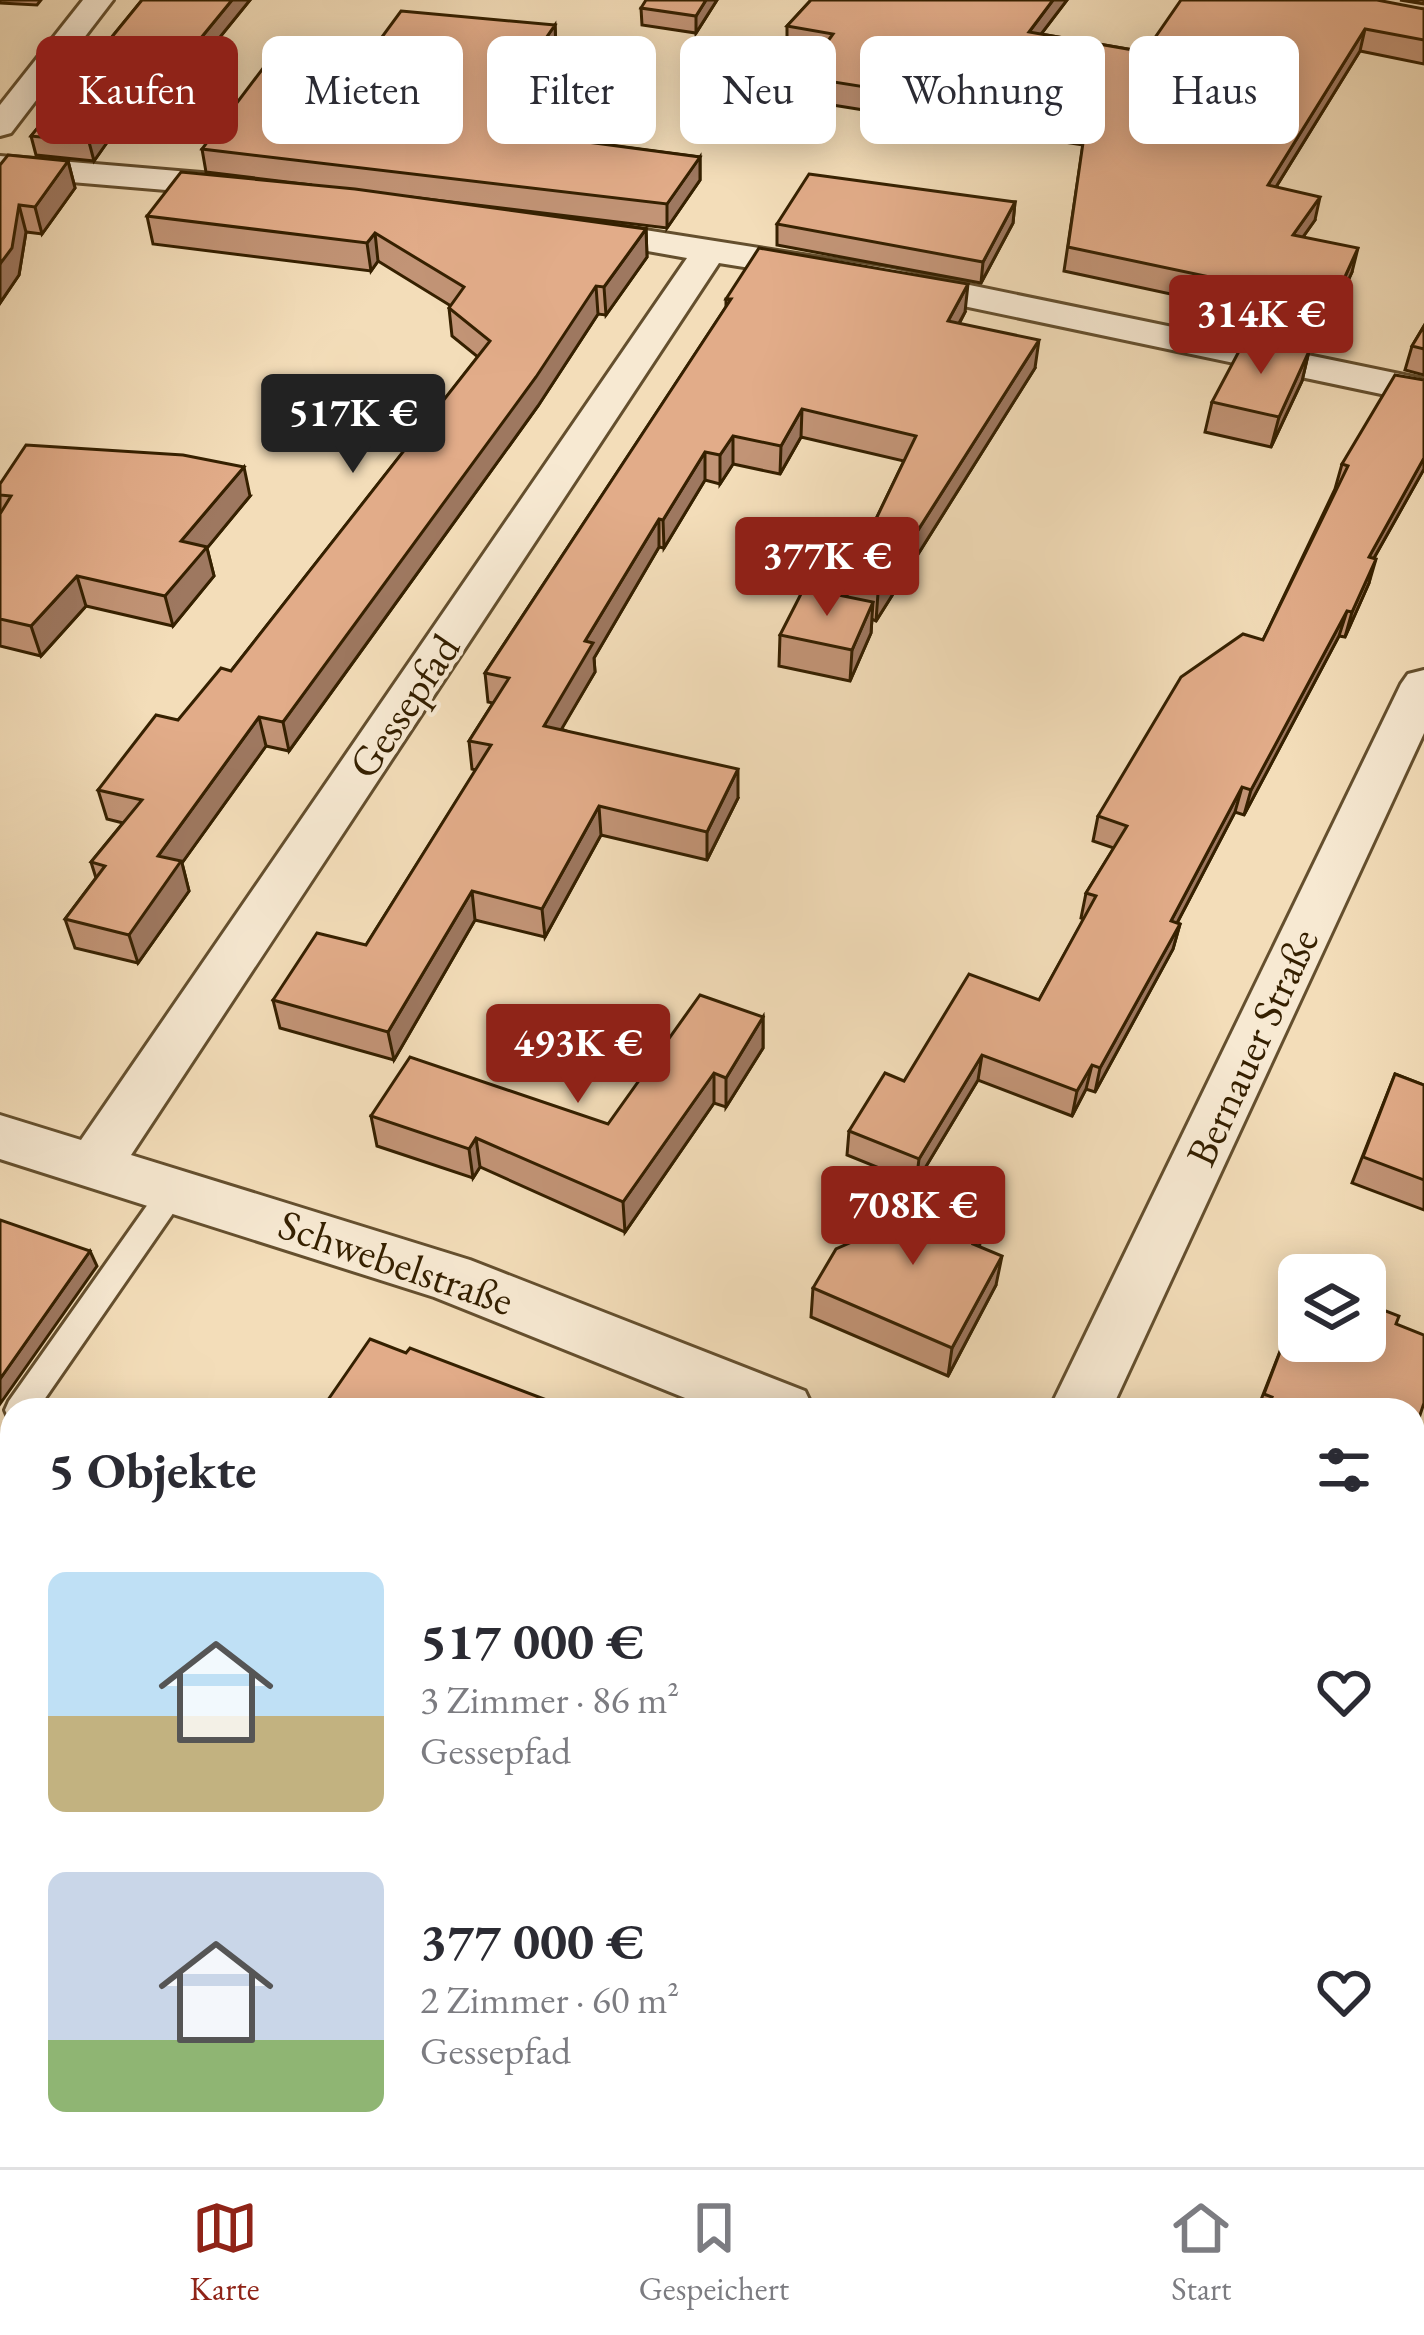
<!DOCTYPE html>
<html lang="de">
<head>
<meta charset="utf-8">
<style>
	:root { --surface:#fff; --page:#f2f2f3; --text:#2b2b33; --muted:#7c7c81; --line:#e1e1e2; --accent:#8f2418 }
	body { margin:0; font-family:"EB Garamond",serif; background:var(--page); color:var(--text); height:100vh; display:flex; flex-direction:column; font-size:45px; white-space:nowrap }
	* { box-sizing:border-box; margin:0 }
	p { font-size:39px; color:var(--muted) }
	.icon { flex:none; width:66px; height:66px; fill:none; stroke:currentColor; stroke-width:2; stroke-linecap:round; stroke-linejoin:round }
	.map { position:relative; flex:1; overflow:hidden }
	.side { position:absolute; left:0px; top:1398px; width:1425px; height:771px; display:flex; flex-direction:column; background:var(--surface); border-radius:36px 36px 0 0; box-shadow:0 6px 30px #0003 }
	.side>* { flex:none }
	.top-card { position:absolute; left:36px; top:36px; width:1353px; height:108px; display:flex; gap:24px }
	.fabs { position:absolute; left:1278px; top:1254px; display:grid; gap:24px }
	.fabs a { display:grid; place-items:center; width:108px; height:108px; border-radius:18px; background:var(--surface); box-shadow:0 6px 30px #0003; font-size:60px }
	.price { position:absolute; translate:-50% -102px; padding:0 27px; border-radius:12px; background:var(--accent); color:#fff; font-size:39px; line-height:78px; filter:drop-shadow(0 3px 6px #0008) }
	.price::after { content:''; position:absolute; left:50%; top:72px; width:36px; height:27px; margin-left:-18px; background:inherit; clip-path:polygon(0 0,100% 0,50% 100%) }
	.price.active { background:#222; color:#fff }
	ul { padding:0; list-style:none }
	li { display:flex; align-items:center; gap:36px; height:300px; padding:0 48px }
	li span { display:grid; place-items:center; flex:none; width:336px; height:240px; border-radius:18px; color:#555 }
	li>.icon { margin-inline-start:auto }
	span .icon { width:144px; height:144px; fill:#fffc; stroke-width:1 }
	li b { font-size:51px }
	h2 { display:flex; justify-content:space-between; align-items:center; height:144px; padding:0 48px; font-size:51px }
	.chip { padding:0 42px; border-radius:18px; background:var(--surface); box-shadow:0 6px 30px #0003; font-size:42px; line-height:108px }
	.chip.active { background:var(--accent); color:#fff }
	.tabs { display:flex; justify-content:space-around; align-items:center; height:168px; border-top:3px solid var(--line); background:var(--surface); font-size:33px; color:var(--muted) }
	.tabs a { display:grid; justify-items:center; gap:6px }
	.tabs .active { color:var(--accent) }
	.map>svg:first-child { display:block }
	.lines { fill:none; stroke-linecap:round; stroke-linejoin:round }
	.service-casing { stroke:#644f2e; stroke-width:6 }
	.minor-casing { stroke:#644f2e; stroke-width:6 }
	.path { stroke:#352000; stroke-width:9; stroke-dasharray:12 8; stroke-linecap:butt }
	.service { fill:#f7e9d2; fill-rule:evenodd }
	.minor { fill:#f7e9d2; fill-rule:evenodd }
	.wall { fill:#c29476; stroke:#352000; stroke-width:3 }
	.shaded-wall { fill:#9e7860; stroke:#352000; stroke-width:3 }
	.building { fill:#e2ac89; stroke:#352000; stroke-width:3 }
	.labels { text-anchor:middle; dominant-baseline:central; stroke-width:9; stroke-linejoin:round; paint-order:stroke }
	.street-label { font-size:42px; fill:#352000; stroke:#f7e9d2 }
</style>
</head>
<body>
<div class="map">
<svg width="1424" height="2167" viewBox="0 0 1424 2167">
	<rect width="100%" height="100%" fill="#f3ddb9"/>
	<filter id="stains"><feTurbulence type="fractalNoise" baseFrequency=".00167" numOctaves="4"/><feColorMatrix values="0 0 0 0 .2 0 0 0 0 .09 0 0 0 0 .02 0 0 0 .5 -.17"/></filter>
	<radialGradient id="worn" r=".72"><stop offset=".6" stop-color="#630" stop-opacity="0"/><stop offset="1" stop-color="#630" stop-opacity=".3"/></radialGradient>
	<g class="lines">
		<g class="service-casing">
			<path id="service" d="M175,1177l10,3 4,8 -4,8 -148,214h-25l-3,9 -4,-9 4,-9 156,-221z"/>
		</g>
		<g class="minor-casing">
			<g id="minor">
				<path d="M83,0h30l-102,133 -11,3v-31z"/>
				<path d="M0,156l249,21 12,3 5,7 -5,7 -12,3 -249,-21z"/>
				<path d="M575,219l317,50 532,110v24l-532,-112 -173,-28 -588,892 339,105 335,131 9,19h-99l-281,-113 -434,-138v-44l81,25 606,-882 -124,-22 -5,-7 5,-7z"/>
				<path d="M1424,670v63l-313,677h-62l352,-726 7,-10z"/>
				<path d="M1413,1652l11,4v65l-11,-4z"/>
				<path d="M685,2157h78l-4,10h-78z"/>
			</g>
		</g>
		<path class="path" d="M850,2157l17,10"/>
		<use href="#service" class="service"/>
		<use href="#minor" class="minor"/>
	</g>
	<g class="wall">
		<path d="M0,0h41l-4,5 -37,-2z"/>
		<path d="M142,0h108l-64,79 -33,-2 -59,84 -58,-6 -5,-19z"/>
		<path d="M717,0l-21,33 -54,-8 -1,-17z"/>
		<path d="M811,0h256l-26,34 104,18 279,-43v55l-64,-13 -84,136 39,33 -12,17 49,35 -36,79 -61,-13 5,-22 -11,-2 1,-3 -186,-40 19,-126 -282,-45 1,-23 17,-23 -32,-6v-22z"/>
		<path d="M1400,0h24v4z"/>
		<path d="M555,25l1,22 -33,48 59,8 1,23 -7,10h7l1,6 116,15v23l-33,48 -257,-31 236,32 1,28 -41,58 -8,-1 -60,92 -249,345 -23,-5 -84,117 7,28 -51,72 -63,-15 -10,-29 31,-41 -5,-16 32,-39 -16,-4 -9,-29 80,-70 53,-49 247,-314 -26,-21 -3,-28 2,-2 -73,-45 -7,10 -218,-27 -6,-28 165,-31 -106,-13 -4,-23 158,-82z"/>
		<path d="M68,161l7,27 -33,46 -16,-2 -7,43 -19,28v-138z"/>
		<path d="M1015,202l-2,21 -32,60 -204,-38v-21z"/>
		<path d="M726,299l239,13 -6,12 76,44 -159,253 -4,-2 -1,14 -21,48 -71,-15 1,-31 67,-38 1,-20 56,-116 -103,-24 -21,37 -47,-10 -13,20 -15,-4 -41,68 -5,-1 -65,111 1,14 -34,57 177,69 -31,62 -106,-25 -56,102 -70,-17 -81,140 -114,-32 -7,-28 93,-55 110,-175 -4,-1 -3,-28 24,-38 -5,-1 -3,-29 241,-366z"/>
		<path d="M1424,326v49l-19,-5 7,-24z"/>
		<path d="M1309,351l-7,30 -31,66 -66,-15 7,-30z"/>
		<path d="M1424,380v89l-50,89 -5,25 -24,54 -6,-1 -95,179 -9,-3 -58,111 3,1 -7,25 -78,143 -9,-3 -14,27 -94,-36 -62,103 -69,-28 2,-24 55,-50 135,-81 45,-81 -3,-1 5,-25 28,-45 -21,-7 5,-25 165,-176 72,-151 7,-25z"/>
		<path d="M0,484l250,12 -43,52 7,28 -41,50 -87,-20 -45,50 -41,-10z"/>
		<path d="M763,1017v31l-37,59 -12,-4 -89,129 -145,-65 -7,11 -96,-32 -6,-30 237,8z"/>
		<path d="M1395,1074l29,11v125l-72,-27z"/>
		<path d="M979,1246l17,39 -48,91 -137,-59 2,-29z"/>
		<path d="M1396,1324l17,86h-156l31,-79 8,3z"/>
		<path d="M1413,1455l11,5v87l-11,-5z"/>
		<path d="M1413,1812l11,6v169l-7,8 -4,-2z"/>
	</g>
	<g class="shaded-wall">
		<path d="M232,0h18l-64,79 -4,-18z"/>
		<path d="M706,0h11l-21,33v-17z"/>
		<path d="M1053,0h14l-41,54 3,-22z"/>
		<path d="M555,25l1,22 -46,69 -2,-23z"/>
		<path d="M1365,29l-5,22 -97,157 5,-23z"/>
		<path d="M150,58l3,19 -59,84 -5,-19z"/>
		<path d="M582,103l1,23 -22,30 -1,-22z"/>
		<path d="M700,157v23l-33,48v-24z"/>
		<path d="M68,161l7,27 -33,46 -7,-27z"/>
		<path d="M1320,197l-5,23 -27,38 5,-23z"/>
		<path d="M1015,202l-2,21 -32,60 2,-21z"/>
		<path d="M19,205l7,27 -7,43 -19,28v-39z"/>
		<path d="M646,229l1,28 -41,58 -2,-28z"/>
		<path d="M375,233l3,28 -7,10 -4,-28z"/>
		<path d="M1358,248l-6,24 -36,79 6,-24z"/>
		<path d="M968,284l-3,28 -20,37 3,-28z"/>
		<path d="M596,286l2,28 -60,92 -249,345 -6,-29z"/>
		<path d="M1039,340l-4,28 -159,253 2,-28z"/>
		<path d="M1309,351l-7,30 -31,66 8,-30z"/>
		<path d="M802,409l-1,28 -21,37 1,-28z"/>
		<path d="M733,436v28l-13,20v-29z"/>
		<path d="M705,452v28l-41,68 -1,-28z"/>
		<path d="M1424,458v11l-63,112 8,-24z"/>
		<path d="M244,467l6,29 -43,52 7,28 -41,50 -8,-30 16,-55z"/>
		<path d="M659,519v28l-65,111 1,14 -48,82 -3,-28 41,-85z"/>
		<path d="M1376,559l-7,24 -24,54 7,-25z"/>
		<path d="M77,576l9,30 -45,50 -10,-30z"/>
		<path d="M873,602l-2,31 -21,48 2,-31z"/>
		<path d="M1347,611l-8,25 -95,179 7,-25z"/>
		<path d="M259,717l7,29 -84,117 7,28 -51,72 -9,-28 29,-79z"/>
		<path d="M738,769v29l-31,62v-28z"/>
		<path d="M1242,787l-7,25 -70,134 6,-25z"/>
		<path d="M599,806l2,29 -56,102 -3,-28z"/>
		<path d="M472,891l3,29 -81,140 -6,-28z"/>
		<path d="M1180,924l-7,25 -78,143 5,-24z"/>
		<path d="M763,1017v31l-37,59v-29z"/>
		<path d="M982,1055l-4,25 -62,103 3,-24z"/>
		<path d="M1092,1065l-6,24 -14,27 5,-25z"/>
		<path d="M714,1073v30l-89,129 -2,-30z"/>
		<path d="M476,1138l4,29 -7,11 -4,-29z"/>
		<path d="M983,1226l-5,29 -5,-11z"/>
		<path d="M90,1251l7,15 -97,138v-25z"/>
		<path d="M1002,1256l-6,29 -48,91 4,-28z"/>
		<path d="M12,1751v25l-12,20v-25z"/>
		<path d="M519,2157h13l-5,10h-13z"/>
	</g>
	<g class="building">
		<path d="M142,0h90l-50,61 -32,-3 -61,84 -58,-6z"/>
		<path d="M646,0h60l-10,16 -55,-8z"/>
		<path d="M811,0h242l-24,32 116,20 36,-52h196l47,9v31l-59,-11 -97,156 52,12 -27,38 65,13 -36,79 -62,-13 11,-20 -16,-4 2,-3 -189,-40 18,-125 -284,-45 31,-43 -46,-8z"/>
		<path d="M401,11l154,14 -47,68 74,10 -22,31 23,2 -3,5 120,16 -33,47 -465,-55 68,-90 90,8z"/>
		<path d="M8,155l60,6 -33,46 -16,-2 -7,43 -12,16v-99z"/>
		<path d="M181,172l174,17 291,40 -42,58 -8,-1 -60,91 -253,345 -24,-5 -101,139 23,5 -52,74 -64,-16 40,-53 -14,-4 51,-62 -44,-10 58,-75 22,5 43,-52 10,3 259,-330 -41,-33 15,-21 -89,-54 -8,10 -220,-27z"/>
		<path d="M809,174l206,28 -32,60 -206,-38z"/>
		<path d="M759,248l209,36 -20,37 91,19 -161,253 -30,-16 68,-141 -114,-27 -21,37 -48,-10 -13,19 -15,-3 -42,68 -4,-1 -74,122 8,2 -49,83 194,43 -31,63 -108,-26 -57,103 -70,-18 -84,141 -115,-32 44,-67 49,12 125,-200 -22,-4 40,-63 -24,-5 246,-374h-5z"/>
		<path d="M1424,326v23l-12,-3z"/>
		<path d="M1246,338l63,13 -30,66 -67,-15z"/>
		<path d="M1395,375l29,5v78l-55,99 7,2 -24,53 -5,-1 -96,179 -9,-3 -71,134 9,3 -80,144 -8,-3 -15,26 -95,-36 -63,104 -70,-28 36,-58 19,8 65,-107 70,26 57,-104 -10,-3 41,-67 -29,-10 83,-139 62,-43 20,6 85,-174 -6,-2z"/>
		<path d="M26,445l157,10 61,12 -63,74 26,6 -42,49 -88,-20 -46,50 -31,-7v-105l11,-18 -11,-1v-11z"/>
		<path d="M804,588l69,14 -21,48 -72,-15z"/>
		<path d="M700,995l63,22 -37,61 -12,-5 -91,129 -147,-64 -7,11 -98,-33 39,-59 198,67z"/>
		<path d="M1395,1074l29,11v95l-61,-23z"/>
		<path d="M887,1187l96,39 -10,18 29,12 -50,92 -139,-60 23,-39 20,-9z"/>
		<path d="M0,1220l90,31 -90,128z"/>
		<path d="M1365,1303l34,13 -3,8 28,11v68l-11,33v-26h-147l6,-13 -8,-3 24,-63 8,3 3,-8v15h66z"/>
		<path d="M370,1339l36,14 4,-5 163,62h-252z"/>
		<path d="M1413,1455l11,5v56l-11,-5z"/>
		<path d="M0,1678l12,5v68l-12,20z"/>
		<path d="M1413,1812l11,6v156l-11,-6z"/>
		<path d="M355,2157h164l-5,10h-165z"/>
		<path d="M942,2157h164l19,10h-187z"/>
	</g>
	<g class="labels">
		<g class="street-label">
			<text transform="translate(404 706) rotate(-56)">Gessepfad</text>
			<text transform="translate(1252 1047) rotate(-65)">Bernauer Straße</text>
			<text transform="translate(396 1262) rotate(19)">Schwebelstraße</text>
		</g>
	</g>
	<rect width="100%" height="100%" filter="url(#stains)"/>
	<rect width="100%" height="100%" fill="url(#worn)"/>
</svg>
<div class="fabs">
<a><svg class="icon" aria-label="layers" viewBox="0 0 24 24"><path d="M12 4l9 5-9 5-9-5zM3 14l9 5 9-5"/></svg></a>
</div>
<b class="price" style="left:1261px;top:377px">314K €</b>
<b class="price active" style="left:353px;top:476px">517K €</b>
<b class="price" style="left:827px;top:619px">377K €</b>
<b class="price" style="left:578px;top:1106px">493K €</b>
<b class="price" style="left:913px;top:1268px">708K €</b>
<div class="top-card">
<a class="chip active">Kaufen</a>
<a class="chip">Mieten</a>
<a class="chip">Filter</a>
<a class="chip">Neu</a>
<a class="chip">Wohnung</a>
<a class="chip">Haus</a>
</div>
<section class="side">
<h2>5 Objekte<svg class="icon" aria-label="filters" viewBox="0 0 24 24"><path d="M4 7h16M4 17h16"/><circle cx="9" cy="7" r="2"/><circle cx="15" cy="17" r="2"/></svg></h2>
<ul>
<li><span style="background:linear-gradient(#bfe0f5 60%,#c2b280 0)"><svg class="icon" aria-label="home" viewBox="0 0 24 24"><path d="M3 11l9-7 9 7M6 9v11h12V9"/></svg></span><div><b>517 000 €</b><p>3 Zimmer · 86 m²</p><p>Gessepfad</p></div><svg class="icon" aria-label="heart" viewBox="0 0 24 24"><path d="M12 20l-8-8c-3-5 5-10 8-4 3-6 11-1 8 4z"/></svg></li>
<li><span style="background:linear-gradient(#c9d6e8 70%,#8fb573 0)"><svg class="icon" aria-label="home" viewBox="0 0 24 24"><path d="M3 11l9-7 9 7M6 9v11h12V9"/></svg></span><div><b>377 000 €</b><p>2 Zimmer · 60 m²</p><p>Gessepfad</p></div><svg class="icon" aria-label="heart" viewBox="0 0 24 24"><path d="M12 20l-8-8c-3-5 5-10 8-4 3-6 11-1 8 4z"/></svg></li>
</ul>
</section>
</div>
<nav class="tabs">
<a class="active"><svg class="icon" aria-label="map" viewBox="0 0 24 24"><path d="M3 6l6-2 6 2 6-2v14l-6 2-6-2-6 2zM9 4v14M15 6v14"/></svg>Karte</a>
<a><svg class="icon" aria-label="saved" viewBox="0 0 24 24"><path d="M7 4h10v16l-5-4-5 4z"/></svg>Gespeichert</a>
<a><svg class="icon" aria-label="home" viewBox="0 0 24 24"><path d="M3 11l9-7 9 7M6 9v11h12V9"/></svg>Start</a>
</nav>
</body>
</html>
